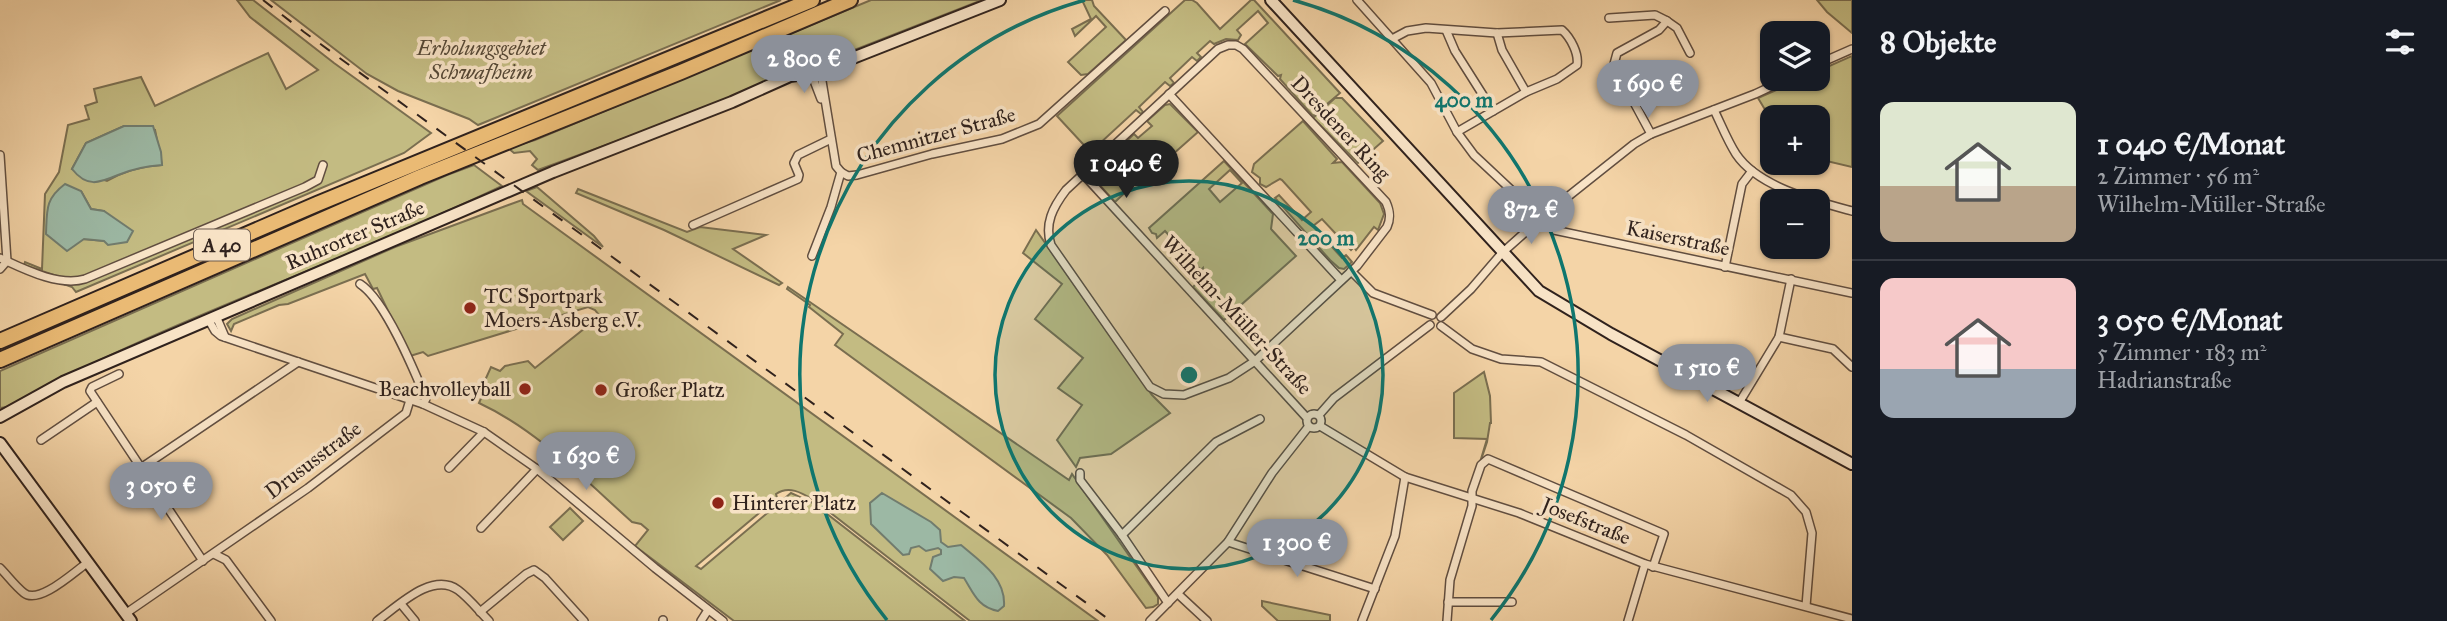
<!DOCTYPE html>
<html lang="de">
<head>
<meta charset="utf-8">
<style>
	:root { --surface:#171b24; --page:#20242c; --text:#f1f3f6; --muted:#9ea1a6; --line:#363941; --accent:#8c9099 }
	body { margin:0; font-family:"IM FELL Great Primer",serif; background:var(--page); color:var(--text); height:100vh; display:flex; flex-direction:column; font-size:26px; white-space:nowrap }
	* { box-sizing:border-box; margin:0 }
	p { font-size:23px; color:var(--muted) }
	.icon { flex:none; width:38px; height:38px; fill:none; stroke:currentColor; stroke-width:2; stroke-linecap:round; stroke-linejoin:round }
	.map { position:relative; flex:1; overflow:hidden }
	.panel { display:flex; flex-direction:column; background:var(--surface); width:595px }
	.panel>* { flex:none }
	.tools { position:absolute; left:1760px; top:21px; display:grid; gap:14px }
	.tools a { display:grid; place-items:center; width:70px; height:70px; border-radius:14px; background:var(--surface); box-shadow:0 2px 5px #0004; font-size:35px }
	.price { position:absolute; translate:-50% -60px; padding:0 16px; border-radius:24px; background:var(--accent); color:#fff; font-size:23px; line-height:46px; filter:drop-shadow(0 2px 4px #0008) }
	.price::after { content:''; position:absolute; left:50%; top:42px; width:21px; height:16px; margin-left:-10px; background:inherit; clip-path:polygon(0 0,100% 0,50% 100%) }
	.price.active { background:#222; color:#fff }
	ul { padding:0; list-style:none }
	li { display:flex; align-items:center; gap:21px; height:175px; padding:0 28px }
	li+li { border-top:2px solid var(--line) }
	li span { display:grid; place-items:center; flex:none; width:196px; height:140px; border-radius:14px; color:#555 }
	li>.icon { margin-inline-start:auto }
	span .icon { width:84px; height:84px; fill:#fffc; stroke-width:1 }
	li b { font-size:30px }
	h2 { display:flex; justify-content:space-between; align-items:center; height:84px; padding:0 28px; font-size:30px }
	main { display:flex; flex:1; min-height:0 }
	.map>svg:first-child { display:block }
	.green { fill:#c3bb82; stroke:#7a6e50; stroke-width:2; fill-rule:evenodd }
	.water { fill:#9cb8a4; stroke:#717c6e; stroke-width:2 }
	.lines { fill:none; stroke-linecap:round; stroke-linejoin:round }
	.street-casing { stroke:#614e40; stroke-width:10 }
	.secondary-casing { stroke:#30221d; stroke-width:14 }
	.highway-casing { stroke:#30221d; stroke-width:18 }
	.street { stroke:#f8e3c6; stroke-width:7 }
	.secondary { stroke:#f8e3c6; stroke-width:10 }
	.highway { stroke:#eaba74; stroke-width:14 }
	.rail { stroke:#30221d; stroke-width:2; stroke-dasharray:12 12; stroke-linecap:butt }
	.ring { fill:none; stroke:#0f766e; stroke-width:3.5 }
	.poi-dot { fill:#8f2418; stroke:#f8e3c6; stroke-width:2.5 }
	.labels { text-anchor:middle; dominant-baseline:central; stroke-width:7; stroke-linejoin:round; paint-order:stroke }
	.shield { fill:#f8e3c6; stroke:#6c5c50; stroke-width:2 }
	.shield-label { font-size:19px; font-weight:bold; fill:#30221d }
	.park-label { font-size:21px; font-style:italic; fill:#554836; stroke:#f8e3c6 }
	.street-label { font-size:21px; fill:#30221d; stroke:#f8e3c6 }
	.poi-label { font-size:21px; fill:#30221d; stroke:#f8e3c6; text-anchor:start }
	.centre { fill:#0f766e; stroke:#f8e3c6; stroke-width:3.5 }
	.ring-label { font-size:21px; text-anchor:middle; font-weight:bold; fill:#0f766e; stroke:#f8e3c6; stroke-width:7; stroke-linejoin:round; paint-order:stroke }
</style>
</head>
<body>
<main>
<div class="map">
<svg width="1852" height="621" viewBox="0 0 1852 621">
	<rect width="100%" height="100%" fill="#f4d4a7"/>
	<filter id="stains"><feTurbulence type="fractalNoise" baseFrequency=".00286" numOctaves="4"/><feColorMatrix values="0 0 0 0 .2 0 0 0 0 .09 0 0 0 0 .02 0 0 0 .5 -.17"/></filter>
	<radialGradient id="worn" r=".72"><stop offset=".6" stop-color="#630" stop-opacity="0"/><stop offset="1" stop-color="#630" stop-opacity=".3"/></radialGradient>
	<g class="green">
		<path d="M237,0h16l81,63 97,70 -27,20 -328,139 -4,-5 -17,-6 8,-3 -39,-13 1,-3 17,7 3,-75 14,-22 9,-47 21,-6 -4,-13 12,-4 -3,-13 47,-12 14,29 113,-53 18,36 32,-19 -68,-53zM124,126l31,4 7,35c-19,1 -38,6 -55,16l-35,-12 14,-26zM81,191l10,18 13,2v30l-20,-2z"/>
		<path d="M271,0h510l-303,125 -9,-6 -71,-28 -31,-17z"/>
		<path d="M871,0h111l-294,115 -150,55 -6,-5 5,-6 -7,-8 -16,2 -6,-5 27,-8z"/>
		<path d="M1082,0h10l2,6 32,34 -38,34 -7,1 -13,-13 38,-35 -10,-11 -21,20 -3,-7 19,-10z"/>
		<path d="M1185,0h7l5,3 23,26 31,-29h3l86,93 -27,23 -33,-37 1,-4 -3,1 -33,-32 23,-21 -10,-12 -21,19 4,5 -3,5 -12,-1 -12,5 -4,-3 -13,12 4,4 -4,4 -5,-4 -22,21 4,5 -4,3 -5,-4 -26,25 4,5 -2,2 -5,-4 -38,35 4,5 -7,7 -38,-41z"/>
		<path d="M1817,0h35v33l-25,-21z"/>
		<path d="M1852,56v111l-34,-8v-42h-45v6l-15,-25 44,-19h16v-8z"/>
		<path d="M1335,98h7l41,43 -25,22 -45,-45z"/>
		<path d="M1170,104l28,28 -35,31 -4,-3 -44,42 -20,-22v-10l11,-10 4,4 10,-10 -3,-4 17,-16 4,4 14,-12 -5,-5 18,-16z"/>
		<path d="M1303,121l34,38 -4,4 9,-1 38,41 4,11 -6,16 -4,-3 -18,23 -2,-3 -3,3 -29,-31 -9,7 29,32 4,-3 6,7 -8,7 -5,-1 -9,-8 -55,-62 4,-3 23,25 9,-8 -29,-32 -2,-1 -14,8 -6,-3v-6l-8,-6 2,-8z"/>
		<path d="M455,152l4,2 -343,145 -116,53v-4l146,-64z"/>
		<path d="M1224,161l49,53 -2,15 25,27 -72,64 -31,-33 11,-11 -1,-8 -2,2 -36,-39 -8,7 -1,-4 -4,-1 -3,-5zM1230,170l12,13 -22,19 -11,-13z"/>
		<path d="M474,165l28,21c-163,78 -337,135 -495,221l-7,1v-37l447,-196z"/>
		<path d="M537,187l57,49 9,11 -77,-56z"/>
		<path d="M578,189l109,43 13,-5 66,8 -33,14 49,34 -3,2 -115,-55 -88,-37z"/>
		<path d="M522,200l1,4 575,417h-128l-156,-121c-12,-7 -25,-15 -38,-6l1,4 -81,68 5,3 90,-76 22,10 152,118h-231l-99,-75 13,-16 -7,-6 -9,-2c-48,-43 -95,-92 -153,-119l6,-14 -3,-2 9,-20 9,4 5,-5 23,-5 7,7 65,-52 -5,-6 -7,-3 -160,49 -5,-4 -13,4 -33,-68 -4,1 -8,-15 -77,30 -9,1 -45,19 -3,7 -4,-7 5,-5 163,-72z"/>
		<path d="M1036,230l116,165 18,18 -59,41 -31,4 -4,9 -19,-27 25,-35 -24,-17 25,-30 -48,-39 27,-35 -39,-31z"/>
		<path d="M788,287l281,193 3,-6 86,123v7l-5,3 -7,1 -39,-53 -36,-37 -236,-173 8,-11 -34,-27 1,-2 -23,-16z"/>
		<path d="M1484,372l6,24 1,27h-1l-3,19 -9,27 9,-30 -33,-1v-45z"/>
		<path d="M570,508l13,13 -20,19 -13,-13z"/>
		<path d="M1262,601l68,14v6h-52l-16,-15z"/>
	</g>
	<g class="water">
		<path d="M124,126h29l8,26 1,13c-15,1 -30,4 -44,10 -19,8 -31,13 -46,-6l14,-26z"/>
		<path d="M65,184l16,7 10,18 13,2 29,20 -6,11 -19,3 -4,-4 -20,-2 -17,12 -21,-17c1,-24 -1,-35 19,-50z"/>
		<path d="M882,493l49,29 9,8 1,12 7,5 13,-2c19,16 45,33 43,61l-6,5c-20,-4 -24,-17 -34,-33l-10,-1 -11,4 -13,-12 3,-12 8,-3v-4l-3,-2 -12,3 -7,-5 -8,2 -2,6 -6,1 -32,-31 -1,-21z"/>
	</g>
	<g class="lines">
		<g class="street-casing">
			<g id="street">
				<path d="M1357,0l74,83 26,49 17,23 80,75 298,63"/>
				<path d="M1609,18l46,-3 12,6"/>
				<path d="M1446,30l9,21 38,60"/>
				<path d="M1497,33l5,17 24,42"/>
				<path d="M1392,39l15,-8 19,-3 71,5 65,-3c9,8 17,24 15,35l-20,14 -31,13 -69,40"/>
				<path d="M1228,45h8l7,4 143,153c4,9 5,16 1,25l-30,39 -102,95 -26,17 -45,17 -20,-1 -14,-7 -99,-142c-7,-21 2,-38 15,-55l152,-141z"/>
				<path d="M1818,64l34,-15"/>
				<path d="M811,73l10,26"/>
				<path d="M1169,94l172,186"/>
				<path d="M1714,110c7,14 13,30 22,44 22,33 79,47 116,57"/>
				<path d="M1651,134l-35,-65 -2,-5 3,-11 42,-23 8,-9 10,7 13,25"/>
				<path d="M0,155l7,106"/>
				<path d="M841,172l7,4 9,-1 75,-21 70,-15 37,-15 126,-113"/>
				<path d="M1083,174l224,244"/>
				<path d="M693,225l105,-46 1,-4 -5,-12 4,-8 33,-16"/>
				<path d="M812,256l19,-49 10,-35 -5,-6 -16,-97"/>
				<path d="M0,258c24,11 59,29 85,21l220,-92 13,-7 5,-15"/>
				<path d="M1725,267l17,-83 10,-13"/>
				<path d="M0,269l7,-8"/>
				<path d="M1351,271l22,22 59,22"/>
				<path d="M360,284c25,16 54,86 66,115l-3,5"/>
				<path d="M216,316l9,21"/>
				<path d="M1441,317l30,-28 31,-36 39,-35 93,-74 17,-10 104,-40 32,-15"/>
				<path d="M208,319l7,12 6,5 202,68 61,28 53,37 118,99 68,53"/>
				<path d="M1441,326l31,23 29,10 40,3 145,73 105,60 15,17 6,21 -6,73"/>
				<path d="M1779,337l54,12 19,18"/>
				<path d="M119,374l-27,13 -2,4 113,170"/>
				<path d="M1739,403l40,-66 12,-58"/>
				<circle cx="1314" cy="421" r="7"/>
				<path d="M1319,415l15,-17 96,-73"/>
				<path d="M1320,426l85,51 114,36 126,51 207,55"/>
				<path d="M41,440l56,-38"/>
				<path d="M141,468l157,-106"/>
				<path d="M449,468l35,-36"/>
				<path d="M1080,473v7l42,55 46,68"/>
				<path d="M481,528l56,-59"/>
				<path d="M1122,535l94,-93 44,-23"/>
				<path d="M1228,542l147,47"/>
				<path d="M214,554l12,6 45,61"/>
				<path d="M0,568c8,8 15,18 24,25 15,12 50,-21 63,-30"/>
				<path d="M1178,594l29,27"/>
				<path d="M1448,602h64"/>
				<path d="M401,604l14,17"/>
				<path d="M480,612l46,-38 8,-4 11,8 39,43"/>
				<path d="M125,614l183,-126 98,-75 4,-13"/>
				<path d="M663,620v1"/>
				<path d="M377,621c20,-14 55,-50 81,-31 11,8 21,21 31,31"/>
				<path d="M701,621l7,-11"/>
				<path d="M1150,621l78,-79 44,-69 37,-47"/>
				<path d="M1362,621l33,-85 10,-59"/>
				<path d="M1447,621l3,-41 22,-74v-15l9,-26 7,-6 176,75 -11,33"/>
				<path d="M1628,621l17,-57"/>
			</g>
		</g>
		<g class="secondary-casing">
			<g id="secondary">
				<path d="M1271,0l268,291 72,43 241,130"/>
				<path d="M807,76l193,-76"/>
				<path d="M0,417l63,-35 490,-210 179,-70 58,-26 21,-3"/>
				<path d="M0,443l131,178"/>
			</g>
		</g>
		<g class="highway-casing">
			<g id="highway">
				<path d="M0,341l317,-137 495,-204"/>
				<path d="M0,360l420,-183 261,-105 169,-72"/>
			</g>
		</g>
		<use href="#street" class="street"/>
		<use href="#secondary" class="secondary"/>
		<use href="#highway" class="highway"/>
		<path class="rail" d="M263,0l41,32 807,589"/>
	</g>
	<circle cx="1189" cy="375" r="194" fill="#0f766e" fill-opacity=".12"/>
	<g class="ring">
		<circle cx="1189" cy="375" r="194"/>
		<path d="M887 620A389 389 0 0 1 1085 0M1293 0A389 389 0 0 1 1491 620"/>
	</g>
	<g class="poi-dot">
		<circle cx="470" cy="308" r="7"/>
		<circle cx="525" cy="389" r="7"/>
		<circle cx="601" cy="390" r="7"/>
		<circle cx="718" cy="503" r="7"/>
	</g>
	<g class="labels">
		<rect class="shield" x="194" y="229.5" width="56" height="31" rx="5"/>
		<g class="shield-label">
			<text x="222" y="245">A 40</text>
		</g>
		<g class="park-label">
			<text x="481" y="48">Erholungsgebiet<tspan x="481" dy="24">Schwafheim</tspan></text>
		</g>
		<g class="street-label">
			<text transform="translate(1341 128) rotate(47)">Dresdener Ring</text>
			<text transform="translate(936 135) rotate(-15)">Chemnitzer Straße</text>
			<text transform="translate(355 235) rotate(-23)">Ruhrorter Straße</text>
			<text transform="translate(1678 238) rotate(12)">Kaiserstraße</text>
			<text transform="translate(1237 315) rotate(47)">Wilhelm-Müller-Straße</text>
			<text transform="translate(313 460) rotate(-37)">Drususstraße</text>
			<text transform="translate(1586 521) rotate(22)">Josefstraße</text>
		</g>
		<g class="poi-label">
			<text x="484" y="296">TC Sportpark<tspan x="484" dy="24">Moers-Asberg e.V.</tspan></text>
			<text x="511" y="389" text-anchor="end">Beachvolleyball</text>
			<text x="615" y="390">Großer Platz</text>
			<text x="732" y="503">Hinterer Platz</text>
		</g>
	</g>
	<circle cx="1189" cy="375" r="10" class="centre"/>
	<g class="ring-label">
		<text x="1464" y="107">400 m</text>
		<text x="1326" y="245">200 m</text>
	</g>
	<rect width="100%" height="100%" filter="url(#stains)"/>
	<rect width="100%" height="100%" fill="url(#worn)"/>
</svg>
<div class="tools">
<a><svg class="icon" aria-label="layers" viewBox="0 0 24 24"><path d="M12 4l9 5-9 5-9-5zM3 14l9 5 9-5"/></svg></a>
<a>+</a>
<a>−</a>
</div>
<b class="price" style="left:804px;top:95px">2 800 €</b>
<b class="price" style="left:1648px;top:120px">1 690 €</b>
<b class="price active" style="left:1126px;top:200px">1 040 €</b>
<b class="price" style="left:1531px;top:246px">872 €</b>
<b class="price" style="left:1707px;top:404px">1 510 €</b>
<b class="price" style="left:586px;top:492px">1 630 €</b>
<b class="price" style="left:161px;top:522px">3 050 €</b>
<b class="price" style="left:1297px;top:579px">1 300 €</b>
</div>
<section class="panel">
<h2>8 Objekte<svg class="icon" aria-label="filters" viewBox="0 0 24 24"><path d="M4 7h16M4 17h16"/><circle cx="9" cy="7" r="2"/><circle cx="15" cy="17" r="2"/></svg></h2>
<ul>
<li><span style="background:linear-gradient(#dfe7d0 60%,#b9a48a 0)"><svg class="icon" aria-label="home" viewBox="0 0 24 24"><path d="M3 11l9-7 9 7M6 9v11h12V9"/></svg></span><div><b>1 040 €/Monat</b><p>2 Zimmer · 56 m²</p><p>Wilhelm-Müller-Straße</p></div></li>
<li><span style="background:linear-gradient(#f6c9c9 65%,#9aa5b1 0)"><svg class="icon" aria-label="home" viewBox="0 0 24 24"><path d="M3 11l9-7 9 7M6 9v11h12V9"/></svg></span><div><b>3 050 €/Monat</b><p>5 Zimmer · 183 m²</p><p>Hadrianstraße</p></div></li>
</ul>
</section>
</main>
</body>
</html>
